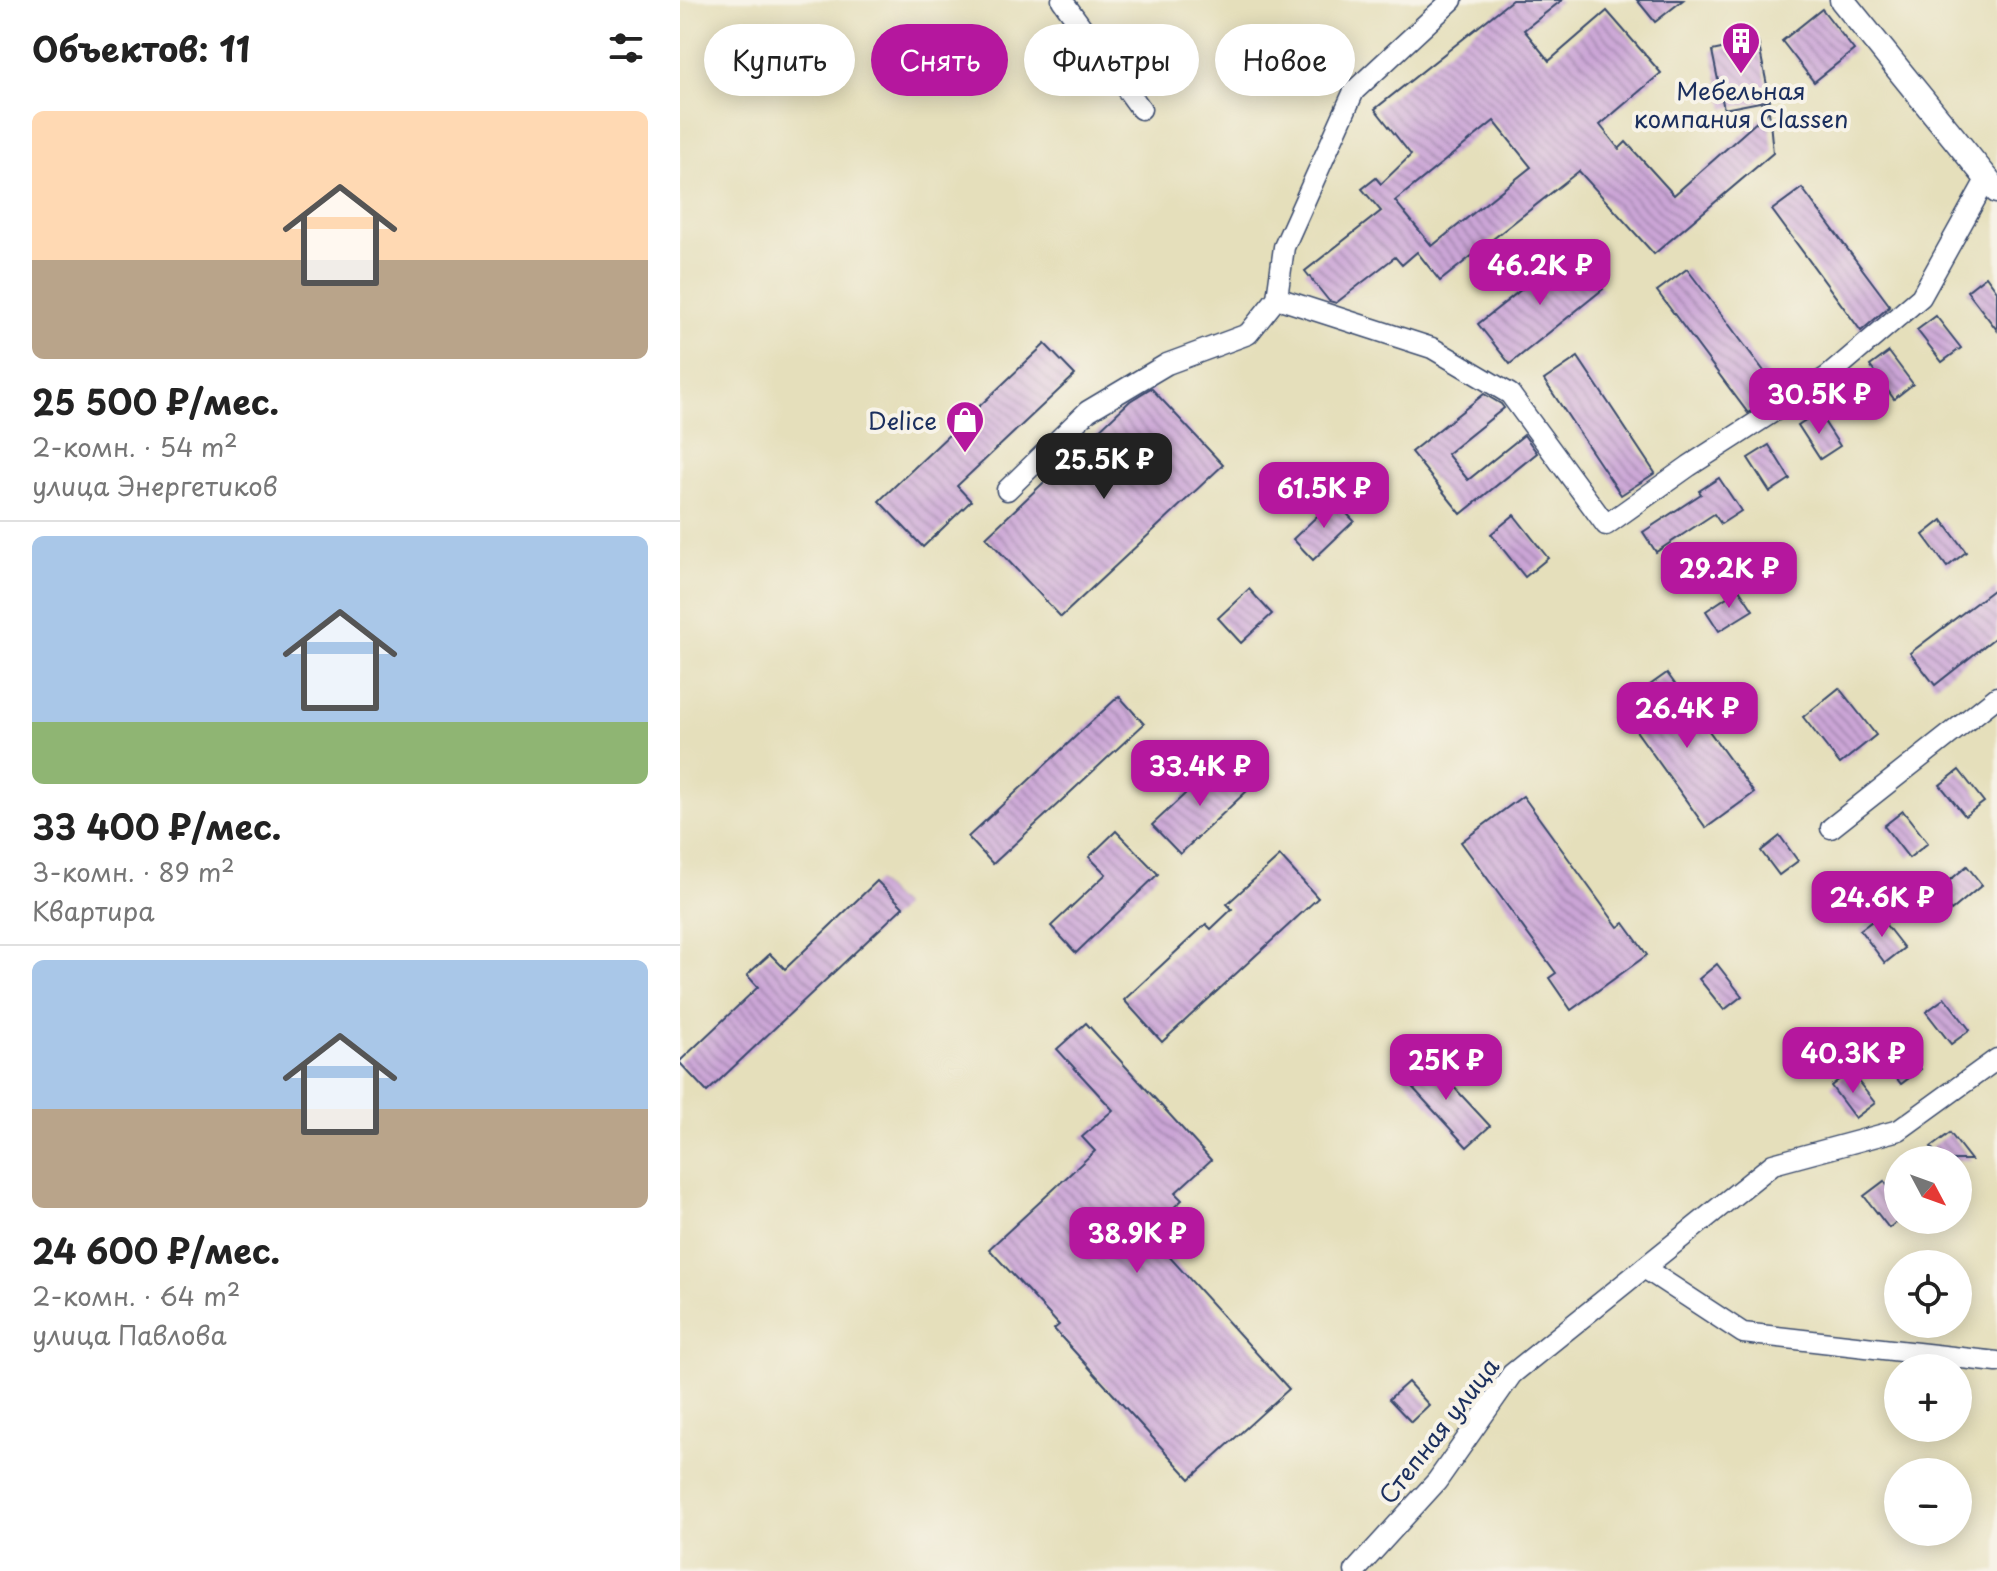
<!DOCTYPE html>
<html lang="ru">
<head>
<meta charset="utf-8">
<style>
	:root { --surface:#fff; --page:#f2f2f2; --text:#222; --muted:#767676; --line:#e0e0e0; --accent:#b5179e }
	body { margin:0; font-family:"Playpen Sans",sans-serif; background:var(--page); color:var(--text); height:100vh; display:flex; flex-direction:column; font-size:30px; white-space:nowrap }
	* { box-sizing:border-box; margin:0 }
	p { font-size:26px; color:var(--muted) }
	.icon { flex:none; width:44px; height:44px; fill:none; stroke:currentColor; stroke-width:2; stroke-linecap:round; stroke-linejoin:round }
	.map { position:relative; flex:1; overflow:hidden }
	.panel { display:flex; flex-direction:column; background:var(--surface); width:680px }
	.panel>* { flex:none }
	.hud { position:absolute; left:24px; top:24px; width:760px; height:72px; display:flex; gap:16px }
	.needle { width:52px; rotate:131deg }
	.tools { position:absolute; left:1204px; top:1146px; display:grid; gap:16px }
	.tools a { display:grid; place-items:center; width:88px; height:88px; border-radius:50%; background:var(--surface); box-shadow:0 4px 20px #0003; font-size:40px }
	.price { position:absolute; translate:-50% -68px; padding:0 18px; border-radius:16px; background:var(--accent); color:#fff; font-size:26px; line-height:52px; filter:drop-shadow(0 2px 4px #0008) }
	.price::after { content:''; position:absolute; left:50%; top:48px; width:24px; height:18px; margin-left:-12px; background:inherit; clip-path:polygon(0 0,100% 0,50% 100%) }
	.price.selected { background:#222; color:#fff }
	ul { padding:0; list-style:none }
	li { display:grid; align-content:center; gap:16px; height:424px; padding:0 32px }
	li+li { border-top:2px solid var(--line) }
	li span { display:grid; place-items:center; height:248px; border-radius:12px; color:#555 }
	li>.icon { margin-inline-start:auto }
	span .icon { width:144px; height:144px; fill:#fffc; stroke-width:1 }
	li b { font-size:34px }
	h2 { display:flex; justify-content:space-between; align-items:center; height:96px; padding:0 32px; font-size:34px }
	.pill { padding:0 28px; border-radius:36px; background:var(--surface); box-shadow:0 4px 20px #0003; font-size:28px; line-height:72px }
	.pill.selected { background:var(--accent); color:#fff }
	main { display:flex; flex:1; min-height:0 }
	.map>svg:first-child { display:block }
	.building { fill:url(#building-back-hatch); fill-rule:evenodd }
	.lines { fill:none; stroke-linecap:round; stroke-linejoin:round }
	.minor-casing { stroke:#39496c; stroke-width:23 }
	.tertiary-casing { stroke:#39496c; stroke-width:27 }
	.minor { stroke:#fff; stroke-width:20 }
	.tertiary { stroke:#fff; stroke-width:24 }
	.labels { text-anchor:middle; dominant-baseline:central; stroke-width:8; stroke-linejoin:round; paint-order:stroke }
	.poi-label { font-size:24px; fill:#1b2f5e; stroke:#f7f3e8 }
	.street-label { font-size:24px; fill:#1b2f5e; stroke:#f7f3e8 }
</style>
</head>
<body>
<main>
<section class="panel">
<h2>Объектов: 11<svg class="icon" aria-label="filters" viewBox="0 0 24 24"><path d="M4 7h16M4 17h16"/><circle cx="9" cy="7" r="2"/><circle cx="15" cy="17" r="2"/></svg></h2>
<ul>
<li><span style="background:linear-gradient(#ffd9b3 60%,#b9a48a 0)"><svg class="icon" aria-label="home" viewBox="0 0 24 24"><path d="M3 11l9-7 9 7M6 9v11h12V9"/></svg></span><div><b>25 500 ₽/мес.</b><p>2-комн. · 54 m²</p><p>улица Энергетиков</p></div></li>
<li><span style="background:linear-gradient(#a9c7e8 75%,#8fb573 0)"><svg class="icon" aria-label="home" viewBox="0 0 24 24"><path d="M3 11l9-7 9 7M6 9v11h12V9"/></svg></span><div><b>33 400 ₽/мес.</b><p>3-комн. · 89 m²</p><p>Квартира</p></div></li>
<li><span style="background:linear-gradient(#a9c7e8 60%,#b9a48a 0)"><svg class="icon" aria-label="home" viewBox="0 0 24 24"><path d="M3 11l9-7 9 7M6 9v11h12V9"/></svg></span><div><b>24 600 ₽/мес.</b><p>2-комн. · 64 m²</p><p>улица Павлова</p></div></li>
</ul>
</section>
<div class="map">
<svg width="1317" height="1571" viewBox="0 0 1317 1571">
	<defs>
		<pattern id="building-back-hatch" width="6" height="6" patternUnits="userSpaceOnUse" patternTransform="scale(2)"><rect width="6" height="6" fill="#cba5d6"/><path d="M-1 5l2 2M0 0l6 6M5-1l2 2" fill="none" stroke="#a487b1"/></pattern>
	</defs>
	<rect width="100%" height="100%" fill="#f7f3e8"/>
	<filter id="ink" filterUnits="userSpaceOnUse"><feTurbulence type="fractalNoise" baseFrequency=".0125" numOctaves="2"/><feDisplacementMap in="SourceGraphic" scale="16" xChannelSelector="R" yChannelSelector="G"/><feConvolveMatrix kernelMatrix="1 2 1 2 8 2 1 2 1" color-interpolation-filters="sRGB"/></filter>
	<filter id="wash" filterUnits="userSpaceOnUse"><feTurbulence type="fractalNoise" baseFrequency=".006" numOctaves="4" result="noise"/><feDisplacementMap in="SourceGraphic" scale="32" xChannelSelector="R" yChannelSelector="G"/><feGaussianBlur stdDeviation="1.8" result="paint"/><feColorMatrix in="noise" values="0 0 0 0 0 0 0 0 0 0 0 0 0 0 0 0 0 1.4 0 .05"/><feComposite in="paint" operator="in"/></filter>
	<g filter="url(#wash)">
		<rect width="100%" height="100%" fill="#e5dfbb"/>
		<g id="blocks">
			<g class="building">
				<path d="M832,0h50l-38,30 25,31 58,-50 54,62 -61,52 19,24 7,-7 48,53 95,-84 4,42 -119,101 -75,-83 -139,110 -23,-29 -15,13 -7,-8 -59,46 -7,-2 -24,-30 76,-60 -19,-22 14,-11 5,6 30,-29 -36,-46zM814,121l37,46 -99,79 -37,-45z"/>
				<path d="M957,0h46l-28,22z"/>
				<path d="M1142,9l32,41 -40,32 -32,-41z"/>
				<path d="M1078,41l12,59 -46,9 -12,-58z"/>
				<path d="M1122,188l88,118 -29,25 -89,-121z"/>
				<path d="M891,250l32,39 -93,75 -32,-40z"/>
				<path d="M1007,269l92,122 -31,22 -91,-122z"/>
				<path d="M1306,276l11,15v39l-30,-39z"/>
				<path d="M1256,316l25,32 -19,14 -25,-32z"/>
				<path d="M365,344l30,31 -118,111 14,15 -48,46 -44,-46z"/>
				<path d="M1209,352l24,32 -19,15 -24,-33z"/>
				<path d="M898,357l77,116 -34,22 -77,-115z"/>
				<path d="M471,388l72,77 -162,152 -75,-80 144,-136z"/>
				<path d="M804,394l17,10 3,4 -57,46 21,26 56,-45 13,18 -76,61 -50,-62z"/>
				<path d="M1138,412l22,34 -20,13 -22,-34z"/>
				<path d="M1089,445l21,34 -20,13 -22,-34z"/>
				<path d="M1039,478l22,33 -20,13 -7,-10 -58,38 -13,-20 58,-38 -2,-3z"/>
				<path d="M654,500l20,21 -41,39 -20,-21z"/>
				<path d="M834,515l34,43 -23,19 -34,-43z"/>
				<path d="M1262,520l24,32 -19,15 -24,-32z"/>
				<path d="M1317,587v49l-62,49 -25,-32z"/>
				<path d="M569,589l23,25 -31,29 -23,-25z"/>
				<path d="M1059,589l14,21 -34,21 -13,-20z"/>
				<path d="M987,673l87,120 -48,35 -87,-121z"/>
				<path d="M1159,688l37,47 -36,29 -37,-47z"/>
				<path d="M439,696l25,28 -151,140 -25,-27z"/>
				<path d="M540,761l28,29 -68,64 -28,-29z"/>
				<path d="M1279,770l25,32 -19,14 -25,-31z"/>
				<path d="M843,796l95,131 6,-4 23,32 -76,55 -22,-32 7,-5 -95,-131z"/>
				<path d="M1223,811l25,32 -19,15 -25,-32z"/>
				<path d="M436,831l42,43 -82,79 -25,-27 55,-52 -17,-17z"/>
				<path d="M1100,836l18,25 -19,14 -18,-24z"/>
				<path d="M600,856l38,42 -156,144 -38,-42 82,-76 5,5 21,-20 -5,-5z"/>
				<path d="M1287,866l15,19 -31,26 -15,-19z"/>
				<path d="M197,881l26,26 -196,185 -27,-29v-2l78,-74 -11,-12 23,-21 15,15z"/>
				<path d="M1199,916l25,32 -19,15 -25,-33z"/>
				<path d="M1037,964l25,32 -18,14 -25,-31z"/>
				<path d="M1265,998l25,32 -19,14 -25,-32z"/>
				<path d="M406,1023l125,137 -36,33 7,7 -35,32 142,157 -99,90 -136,-150 5,-4 -70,-76 106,-98 -13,-14 31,-27 -56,-61z"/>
				<path d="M1216,1037l25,32 -20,15 -24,-32z"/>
				<path d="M745,1056l65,70 -23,21 -64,-70z"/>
				<path d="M1170,1071l25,32 -20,15 -24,-32z"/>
				<path d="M1270,1133l21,27h-30l-10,-13z"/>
				<path d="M1204,1181l14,19v21l-9,7 -25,-32z"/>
				<path d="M728,1382l21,23 -18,17 -22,-23z"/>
			</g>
		</g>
	</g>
	<g filter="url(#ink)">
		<use href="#blocks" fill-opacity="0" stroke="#39496c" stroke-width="2"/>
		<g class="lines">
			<g class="minor-casing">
				<g id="minor">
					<path d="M382,0l79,109"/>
					<path d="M597,298l155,50 78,46 96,131 83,-59 138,-89 94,-80 66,-119"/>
					<path d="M327,490l81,-79 79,-47 81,-30 29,-36 7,-51 70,-156 98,-91"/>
					<path d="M1151,828l166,-131"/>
					<path d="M964,1268l99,65 254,29"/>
					<path d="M675,1571l82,-90 75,-107 261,-210 126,-34 98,-71"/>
				</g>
			</g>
			<g class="tertiary-casing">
				<path id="tertiary" d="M1162,0l155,191"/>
			</g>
			<use href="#minor" class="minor"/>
			<use href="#tertiary" class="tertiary"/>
		</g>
	</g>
	<defs>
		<g id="building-pin" transform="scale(2)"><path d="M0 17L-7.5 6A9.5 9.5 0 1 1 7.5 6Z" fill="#b5179e" stroke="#f7f3e8"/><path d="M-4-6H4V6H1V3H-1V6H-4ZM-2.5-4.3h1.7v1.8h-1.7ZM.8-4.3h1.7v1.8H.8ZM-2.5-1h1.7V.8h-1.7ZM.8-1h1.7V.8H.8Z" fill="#fff"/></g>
		<g id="shop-pin" transform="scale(2)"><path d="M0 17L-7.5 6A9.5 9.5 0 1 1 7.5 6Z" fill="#b5179e" stroke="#f7f3e8"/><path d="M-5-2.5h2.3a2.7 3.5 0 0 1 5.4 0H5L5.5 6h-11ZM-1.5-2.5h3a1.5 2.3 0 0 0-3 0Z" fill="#fff"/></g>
	</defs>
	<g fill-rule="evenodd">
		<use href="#building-pin" x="1061" y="41"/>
		<use href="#shop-pin" x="285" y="420"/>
	</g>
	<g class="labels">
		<g class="poi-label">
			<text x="1061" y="90">Мебельная<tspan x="1061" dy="28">компания Сlassen</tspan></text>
			<text x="257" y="420" text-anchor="end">Delice</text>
		</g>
		<g class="street-label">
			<text transform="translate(758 1430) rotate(-52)">Степная улица</text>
		</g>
	</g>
</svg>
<div class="tools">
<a><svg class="needle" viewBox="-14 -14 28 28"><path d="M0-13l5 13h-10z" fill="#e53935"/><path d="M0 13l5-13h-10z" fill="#767676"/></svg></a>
<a><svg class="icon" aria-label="locate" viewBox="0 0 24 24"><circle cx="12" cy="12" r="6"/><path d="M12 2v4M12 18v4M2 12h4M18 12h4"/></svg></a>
<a>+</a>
<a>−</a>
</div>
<b class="price" style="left:860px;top:307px">46.2K ₽</b>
<b class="price" style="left:1139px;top:436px">30.5K ₽</b>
<b class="price selected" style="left:424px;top:501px">25.5K ₽</b>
<b class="price" style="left:644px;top:530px">61.5K ₽</b>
<b class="price" style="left:1049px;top:610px">29.2K ₽</b>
<b class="price" style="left:1007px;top:750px">26.4K ₽</b>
<b class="price" style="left:520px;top:808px">33.4K ₽</b>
<b class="price" style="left:1202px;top:939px">24.6K ₽</b>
<b class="price" style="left:1173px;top:1095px">40.3K ₽</b>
<b class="price" style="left:766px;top:1102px">25K ₽</b>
<b class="price" style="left:457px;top:1275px">38.9K ₽</b>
<div class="hud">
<a class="pill">Купить</a>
<a class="pill selected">Снять</a>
<a class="pill">Фильтры</a>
<a class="pill">Новое</a>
</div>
</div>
</main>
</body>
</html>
